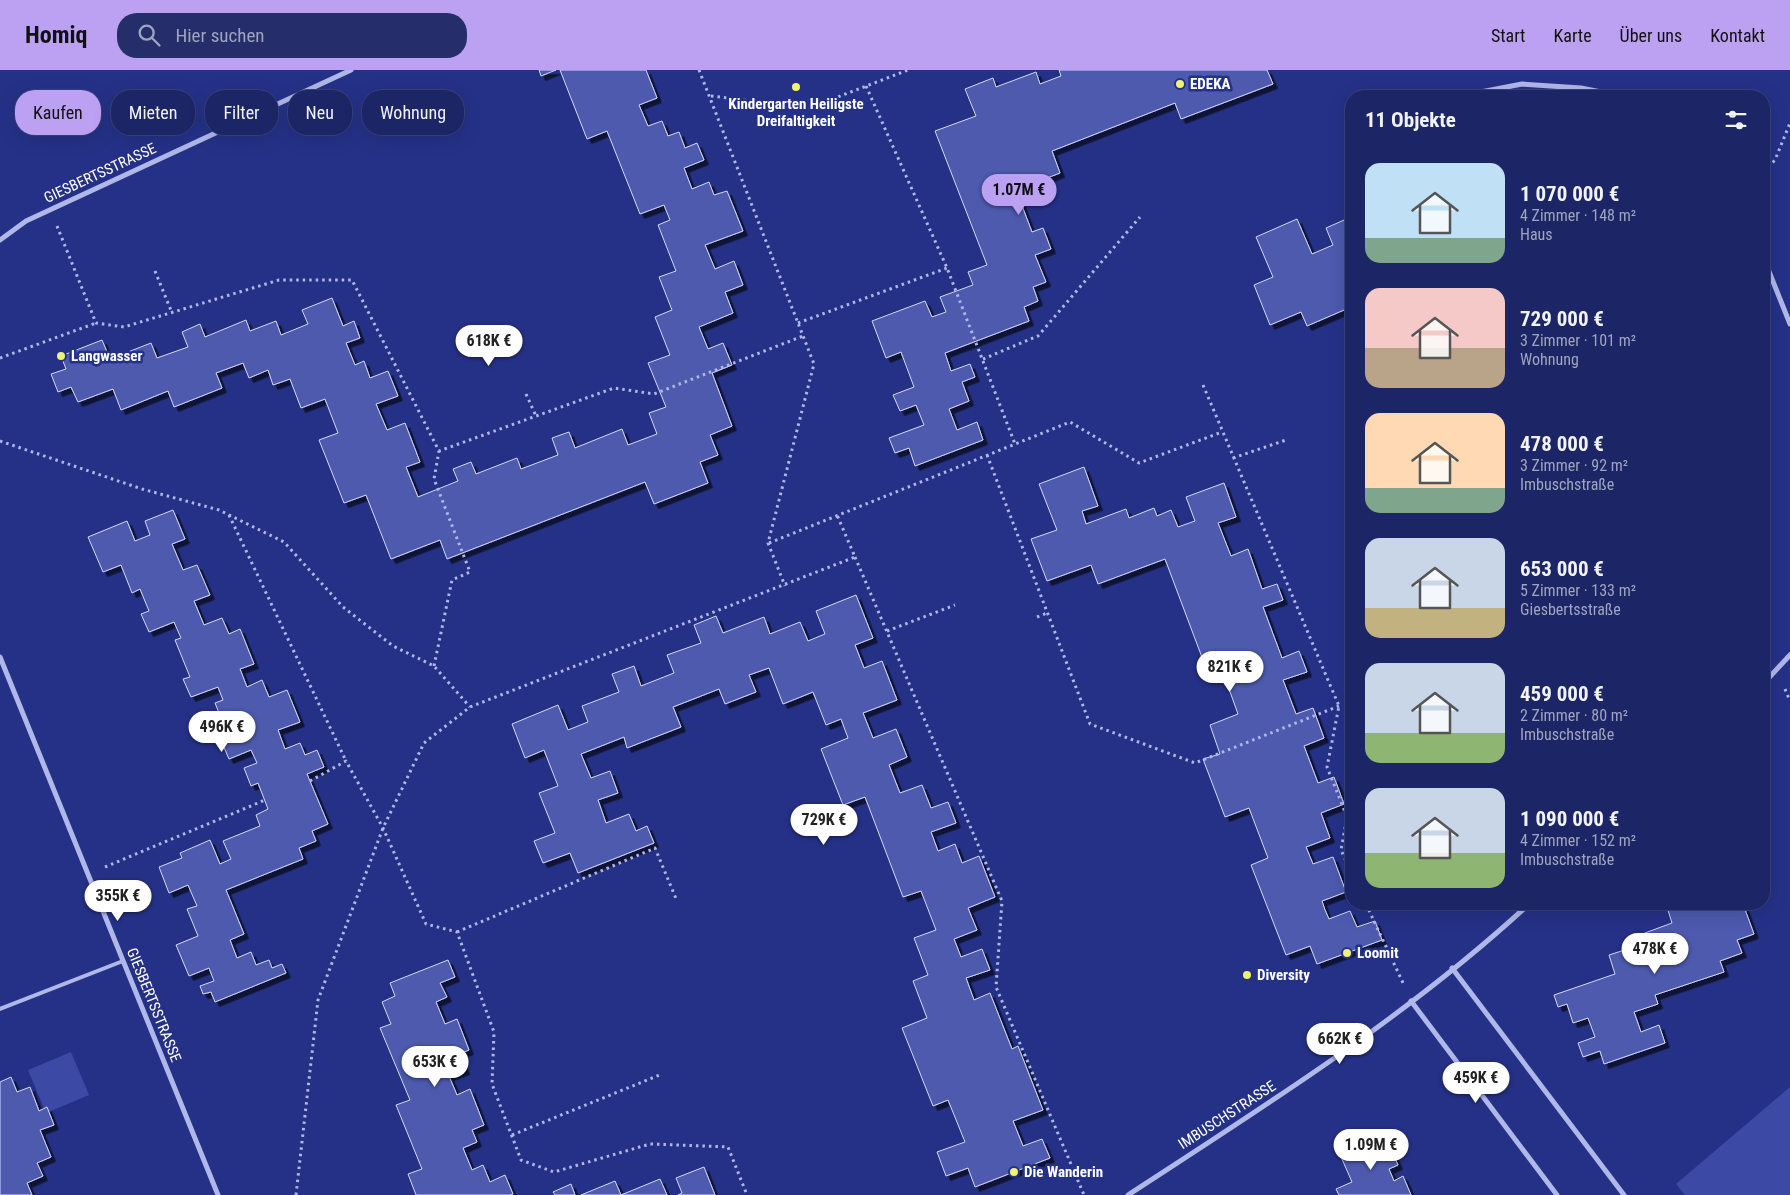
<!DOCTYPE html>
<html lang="de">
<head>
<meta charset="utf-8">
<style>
	:root { --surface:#1c2565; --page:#252d6b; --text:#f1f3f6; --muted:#a0a5bf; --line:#3a4279; --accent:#bca0f2 }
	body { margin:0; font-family:"Roboto Condensed",sans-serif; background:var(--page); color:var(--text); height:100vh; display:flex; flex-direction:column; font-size:19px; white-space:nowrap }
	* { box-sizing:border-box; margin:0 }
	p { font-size:16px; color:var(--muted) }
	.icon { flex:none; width:28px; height:28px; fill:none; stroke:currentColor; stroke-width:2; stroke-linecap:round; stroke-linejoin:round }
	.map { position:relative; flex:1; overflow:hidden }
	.details { position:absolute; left:1345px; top:20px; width:425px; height:820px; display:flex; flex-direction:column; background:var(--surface); border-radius:20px; box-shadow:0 5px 20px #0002,0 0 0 1px var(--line) }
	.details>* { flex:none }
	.top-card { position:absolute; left:15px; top:20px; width:475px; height:45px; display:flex; gap:10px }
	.price { position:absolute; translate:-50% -42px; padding:0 11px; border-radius:18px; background:#fff; color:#222; font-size:16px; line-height:32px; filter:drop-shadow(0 1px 2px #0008) }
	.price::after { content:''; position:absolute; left:50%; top:30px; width:15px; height:11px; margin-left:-8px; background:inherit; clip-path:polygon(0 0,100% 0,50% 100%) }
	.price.current { background:var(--accent); color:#111 }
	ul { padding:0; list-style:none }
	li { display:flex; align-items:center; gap:15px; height:125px; padding:0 20px }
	li span { display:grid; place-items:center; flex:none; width:140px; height:100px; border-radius:15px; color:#555 }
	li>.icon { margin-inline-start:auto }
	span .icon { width:60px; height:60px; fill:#fffc; stroke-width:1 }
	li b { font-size:21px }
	h2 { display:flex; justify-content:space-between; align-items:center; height:60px; padding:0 20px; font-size:21px }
	.tag { padding:0 18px; border-radius:20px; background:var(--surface); box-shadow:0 5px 20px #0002,0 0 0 1px var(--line); font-size:18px; line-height:45px }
	.tag.current { background:var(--accent); color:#111 }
	header { display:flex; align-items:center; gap:30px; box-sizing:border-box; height:70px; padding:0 25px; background:var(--accent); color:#111 }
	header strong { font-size:24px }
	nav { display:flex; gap:28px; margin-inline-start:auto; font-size:18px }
	.search { width:350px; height:45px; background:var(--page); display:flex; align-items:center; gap:12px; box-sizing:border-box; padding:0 18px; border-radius:20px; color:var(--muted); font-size:19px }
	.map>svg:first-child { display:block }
	.green { fill:#3c4aa5 }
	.building { fill:#4d5aae; stroke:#d4d8f7; filter:url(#shadow) }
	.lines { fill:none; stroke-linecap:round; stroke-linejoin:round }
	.path { stroke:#b0b7e9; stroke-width:3; stroke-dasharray:2.5 4; stroke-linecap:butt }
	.lane { stroke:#b0b7e9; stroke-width:4 }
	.street { stroke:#b0b7e9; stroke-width:5 }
	.poi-dot { fill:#eff374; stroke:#253187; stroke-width:2 }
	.labels { text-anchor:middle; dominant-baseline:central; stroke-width:5; stroke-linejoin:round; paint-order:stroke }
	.poi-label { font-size:15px; font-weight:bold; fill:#fff; stroke:#253187; text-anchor:start }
	.street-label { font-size:15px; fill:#fff; stroke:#253187 }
</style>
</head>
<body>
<header>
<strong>Homiq</strong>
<div class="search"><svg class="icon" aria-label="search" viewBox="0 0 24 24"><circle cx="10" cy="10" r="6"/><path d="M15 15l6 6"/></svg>Hier suchen</div>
<nav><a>Start</a><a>Karte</a><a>Über uns</a><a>Kontakt</a></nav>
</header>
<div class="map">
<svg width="1790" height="1125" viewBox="0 0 1790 1125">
	<defs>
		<filter id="shadow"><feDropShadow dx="4.5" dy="4.5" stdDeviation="0" flood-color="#0009"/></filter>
	</defs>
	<rect width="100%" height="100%" fill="#253187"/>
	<g class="green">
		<path d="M71,982l18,43 -43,18 -18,-43z"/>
		<path d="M1790,1017v108h-105l-9,-11z"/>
	</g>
	<g class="building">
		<path d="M539,0h17l-15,6z"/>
		<path d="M560,0h86l11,28 -18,7 9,21 14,-5 6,15 11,-4 6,16 12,-5 7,17 -20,8 8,21 17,-7 5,13 13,-4 16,40 -38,14 10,24 19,-8 9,24 -18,7 8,21 -34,14 9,22 15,-6 9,22 -20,8 20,53 -22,9 8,20 -18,7 8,21 -54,21 -9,-22 -198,77 -7,-19 -49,19 -25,-64 -22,8 -25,-63 19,-7 -13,-34 -24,9 -11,-29 -17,6 -5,-15 -19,8 -6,-15 -27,10 6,15 -48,19 -6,-16 -47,19 -8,-21 -35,13 -7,-15 -13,5 -7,-18 15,-5 -5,-13 41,-16 8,19 41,-16 6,15 31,-11 -6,-15 18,-8 5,13 41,-17 4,11 26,-10 5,14 27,-11 -6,-14 30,-12 11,28 11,-5 6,17 -14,5 9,22 9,-4 6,17 18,-7 10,25 -22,8 11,26 18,-7 15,39 -14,5 12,30 40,-16 -5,-12 18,-7 5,12 41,-16 4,11 37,-14 -6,-17 17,-6 6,16 47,-19 6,16 29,-11 -8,-21 17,-6 -18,-44 22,-8 -15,-38 17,-7 -13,-33 17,-6 -18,-46 12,-5 -6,-15 -24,9 -33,-83 -20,8z"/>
		<path d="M1059,0h208l6,14 -92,35 -6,-16 -123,48 8,22 -44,17 16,42 11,-4 8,21 -16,6 11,27 -13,5 5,14 -14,6 5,14 -84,32 6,18 19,-7 5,13 -13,5 7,19 -20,8 8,21 20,-8 6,18 -68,26 -6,-18 -14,5 -6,-15 35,-13 -8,-20 -16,6 -7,-16 21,-8 -13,-35 -15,6 -14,-37 53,-20 7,16 14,-5 -6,-15 33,-12 -5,-13 19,-7 -52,-134 41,-15 -11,-27 28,-11 3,9 40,-15 4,12 21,-8z"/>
		<path d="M1351,147v68l-2,1 2,21 -44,19 -6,-14 -31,13 -16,-40 19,-8 -17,-40 41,-18 15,35 21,-9 -7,-17z"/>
		<path d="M1084,397l14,39 -16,5 4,13 40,-15 3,9 25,-10 3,8 14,-6 7,17 17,-6 -9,-24 38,-14 12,34 -18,6 13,33 17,-7 14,40 15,-5 6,16 -20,7 19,51 17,-7 8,21 -24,8 13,34 17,-6 11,30 -20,8 14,37 16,-6 10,27 -23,9 9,25 -24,9 7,17 20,-7 13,35 -24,9 3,9 4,9 21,-8 7,16 18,-6 7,19 -65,24 -7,-18 -24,9 -35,-90 17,-7 -19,-50 -24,9 -22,-58 17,-5 -10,-29 28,-11 -18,-50 -14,4 -41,-109 -67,25 -7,-19 -44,16 -16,-42 26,-9 -18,-46z"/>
		<path d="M173,440l12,29 -13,5 11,26 14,-5 13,30 -16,6 10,24 18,-7 7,16 11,-5 14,35 -14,5 7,18 15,-7 7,17 18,-7 13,32 -22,8 7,19 15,-6 5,12 12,-5 7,17 -17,7 21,50 -16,7 4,10 -17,7 4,11 -77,31 18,44 -14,6 7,18 14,-6 5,13 13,-5 3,8 10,-4 4,9 -71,29 -4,-10 -8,2 -3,-8 14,-5 -5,-13 -20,8 -13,-31 22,-9 -11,-27 10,-3 -9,-21 -19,8 -10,-26 23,-9 -2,-5 30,-13 10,24 11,-5 -8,-18 37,-15 -4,-11 12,-6 -10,-26 -7,3 -7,-18 13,-5 -6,-13 -22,9 -9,-21 8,-3 -13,-32 8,-3 -5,-13 -27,10 -8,-18 7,-2 -15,-37 6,-2 -7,-16 -25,10 -8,-18 8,-3 -9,-22 -8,4 -11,-28 -18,7 -15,-35 39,-16 8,20 15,-6 -5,-14z"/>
		<path d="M856,525l17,43 -18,7 9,23 18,-7 15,39 -34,13 10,25 23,-9 11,28 -18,8 11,28 22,-8 9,23 17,-6 8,21 -25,9 7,19 17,-7 7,19 17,-7 16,41 -27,11 9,22 -23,9 7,18 21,-8 8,21 -24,8 8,22 16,-7 22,56 6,-3 25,64 -30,11 10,25 19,-7 8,19 -75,29 -7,-19 -22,8 -9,-24 28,-10 -17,-42 -15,6 -31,-78 25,-10 -14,-37 15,-6 -14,-37 22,-8 -15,-39 -18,6 -38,-100 -22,8 -22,-56 27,-11 -7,-19 -15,6 -13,-33 -30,12 -14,-36 -20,7 7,17 -31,12 -6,-15 -46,18 8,20 -54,21 -3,-11 -43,17 10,24 19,-7 8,22 -20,7 8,23 23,-9 7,17 11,-5 7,17 -76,30 -8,-20 -27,10 -9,-22 21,-8 -16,-40 19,-7 -14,-36 -19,8 -13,-34 46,-19 10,25 20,-8 -6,-16 37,-14 -7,-18 22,-8 7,20 33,-13 -7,-18 34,-12 -7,-18 22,-9 7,17 41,-16 6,17 30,-12 8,19 17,-7 -9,-23z"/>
		<path d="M1666,834h77l11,30 -17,6 5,13 -22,8 4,11 -69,23 3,9 -24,8 7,20 18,-7 6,18 -61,21 -4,-13 -17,6 -5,-14 17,-6 -7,-19 -15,5 -6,-19 -9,3 -4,-12 61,-21 -6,-19 28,-9 -3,-9 38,-14z"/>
		<path d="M448,890l7,17 -15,6 7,14 -11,5 9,22 12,-5 12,31 -10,4 6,16 -16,6 8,19 13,-6 14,36 -12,5 5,12 -14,6 9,22 11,-5 7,17 15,-7 8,19 -3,1h-94l-8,-21 14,-5 -26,-64 14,-5 -30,-72 11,-4 -9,-22 13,-6 -5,-13z"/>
		<path d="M11,1007l6,15 13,-5 9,24 8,-4 7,18 -14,5 11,27 -14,6 6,13 -16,7 5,12h-32v-113z"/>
		<path d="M1369,1067l5,13 15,-6 9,21 -9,4 5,12 9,-5 8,19h-72l-3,-6 16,-7 -14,-32z"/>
		<path d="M704,1097l11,28h-37l4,-2 -6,-15z"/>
		<path d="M660,1109l7,16h-86l34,-14 6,14z"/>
		<path d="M571,1114l4,11h-20l-2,-3z"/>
	</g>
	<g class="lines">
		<g class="path">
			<path d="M699,0l115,294 -46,179 17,43"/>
			<path d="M866,16l81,182 68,176"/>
			<path d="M711,26l98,12 99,-38"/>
			<path d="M1764,102l11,-12 15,-37"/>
			<path d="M57,156l39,97 28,4 155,-47h73l87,171 175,-63 40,6 149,-58"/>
			<path d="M155,201l17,42"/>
			<path d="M798,253l149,-55"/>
			<path d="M0,288l96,-35"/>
			<path d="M983,289l55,-23 102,-119"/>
			<path d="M1203,315l136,321 -12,61 20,50 -6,33 10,22"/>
			<path d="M526,324l10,22"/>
			<path d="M0,371l142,48 77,21 65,32 59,65 50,39 41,20 36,41"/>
			<path d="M987,385l103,269 105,39 144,-57"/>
			<path d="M1233,388l53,-18"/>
			<path d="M229,445l117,246"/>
			<path d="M769,473l301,-121 69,41 83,-31"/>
			<path d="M855,487l147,344 -6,86 88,208"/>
			<path d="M1037,547l10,-4"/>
			<path d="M887,561l68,-26"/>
			<path d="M434,596l18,-86 18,-8 -36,-93 5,-28"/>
			<path d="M1785,619l5,12"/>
			<path d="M310,711l36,-20 37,67 43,96 31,8 37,100 -2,52 29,76 33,12 96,-28 78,3 19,48"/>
			<path d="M105,797l160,-67"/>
			<path d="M1366,834l38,81"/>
			<path d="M457,862l198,-84 22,53"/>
			<path d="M512,1065l150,-61"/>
			<path d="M296,1125l22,-195 65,-172 41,-85 46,-36 385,-150 -18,-42"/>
		</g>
		<path class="lane" d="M0,939l123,-48"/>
		<g class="street">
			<path d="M1460,26l62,-12 59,4 40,8"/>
			<path d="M0,170l26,-19 325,-151"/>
			<path d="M1764,189l26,65"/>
			<path d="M0,587l218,538"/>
			<path d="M1764,613l26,-28"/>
			<path d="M1452,898l172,227"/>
			<path d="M1411,931l146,194"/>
			<path d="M1128,1125c138,-90 280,-179 401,-291"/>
		</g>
	</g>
	<g class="poi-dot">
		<circle cx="1180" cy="14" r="5"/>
		<circle cx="796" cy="17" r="5"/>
		<circle cx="61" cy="286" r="5"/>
		<circle cx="1347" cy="883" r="5"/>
		<circle cx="1247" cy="905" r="5"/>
		<circle cx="1014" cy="1102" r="5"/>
	</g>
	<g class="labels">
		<g class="poi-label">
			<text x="1190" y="14">EDEKA</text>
			<text x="796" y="34" text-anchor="middle">Kindergarten Heiligste<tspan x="796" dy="17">Dreifaltigkeit</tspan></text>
			<text x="71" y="286">Langwasser</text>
			<text x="1357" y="883">Loomit</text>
			<text x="1257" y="905">Diversity</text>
			<text x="1024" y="1102">Die Wanderin</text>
		</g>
		<g class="street-label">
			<text transform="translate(100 103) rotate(-25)">GIESBERTSSTRASSE</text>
			<text transform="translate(154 935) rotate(68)">GIESBERTSSTRASSE</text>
			<text transform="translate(1227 1045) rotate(-33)">IMBUSCHSTRASSE</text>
		</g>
	</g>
</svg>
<b class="price current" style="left:1019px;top:146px">1.07M €</b>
<b class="price" style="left:489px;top:297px">618K €</b>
<b class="price" style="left:1230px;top:623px">821K €</b>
<b class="price" style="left:222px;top:683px">496K €</b>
<b class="price" style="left:824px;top:776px">729K €</b>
<b class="price" style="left:118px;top:852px">355K €</b>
<b class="price" style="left:1655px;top:905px">478K €</b>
<b class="price" style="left:1340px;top:995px">662K €</b>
<b class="price" style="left:435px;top:1018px">653K €</b>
<b class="price" style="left:1476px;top:1034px">459K €</b>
<b class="price" style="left:1371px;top:1101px">1.09M €</b>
<div class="top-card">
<a class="tag current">Kaufen</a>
<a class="tag">Mieten</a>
<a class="tag">Filter</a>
<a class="tag">Neu</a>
<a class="tag">Wohnung</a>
</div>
<section class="details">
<h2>11 Objekte<svg class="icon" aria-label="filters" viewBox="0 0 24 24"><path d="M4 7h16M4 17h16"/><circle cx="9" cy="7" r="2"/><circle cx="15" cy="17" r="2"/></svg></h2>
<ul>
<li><span style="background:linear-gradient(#bfe0f5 75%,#7fa58c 0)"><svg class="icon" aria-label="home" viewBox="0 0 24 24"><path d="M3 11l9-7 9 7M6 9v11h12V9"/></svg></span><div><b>1 070 000 €</b><p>4 Zimmer · 148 m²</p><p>Haus</p></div></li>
<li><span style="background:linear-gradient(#f6c9c9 60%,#b9a48a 0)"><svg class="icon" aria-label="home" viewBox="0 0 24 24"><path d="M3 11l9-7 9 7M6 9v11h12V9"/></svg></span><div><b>729 000 €</b><p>3 Zimmer · 101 m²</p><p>Wohnung</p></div></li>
<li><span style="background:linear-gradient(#ffd9b3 75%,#7fa58c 0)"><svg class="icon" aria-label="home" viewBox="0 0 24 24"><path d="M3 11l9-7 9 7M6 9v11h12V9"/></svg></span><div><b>478 000 €</b><p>3 Zimmer · 92 m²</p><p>Imbuschstraße</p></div></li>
<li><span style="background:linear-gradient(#c9d6e8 70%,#c2b280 0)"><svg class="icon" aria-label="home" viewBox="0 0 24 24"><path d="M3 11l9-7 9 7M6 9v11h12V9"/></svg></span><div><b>653 000 €</b><p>5 Zimmer · 133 m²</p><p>Giesbertsstraße</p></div></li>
<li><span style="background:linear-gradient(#c9d6e8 70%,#8fb573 0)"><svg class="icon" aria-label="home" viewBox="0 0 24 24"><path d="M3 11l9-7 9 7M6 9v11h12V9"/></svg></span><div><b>459 000 €</b><p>2 Zimmer · 80 m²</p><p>Imbuschstraße</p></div></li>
<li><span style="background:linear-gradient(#c9d6e8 65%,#8fb573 0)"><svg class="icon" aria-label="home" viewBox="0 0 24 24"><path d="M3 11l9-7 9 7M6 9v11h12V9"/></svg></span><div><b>1 090 000 €</b><p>4 Zimmer · 152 m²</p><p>Imbuschstraße</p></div></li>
</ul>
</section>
</div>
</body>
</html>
